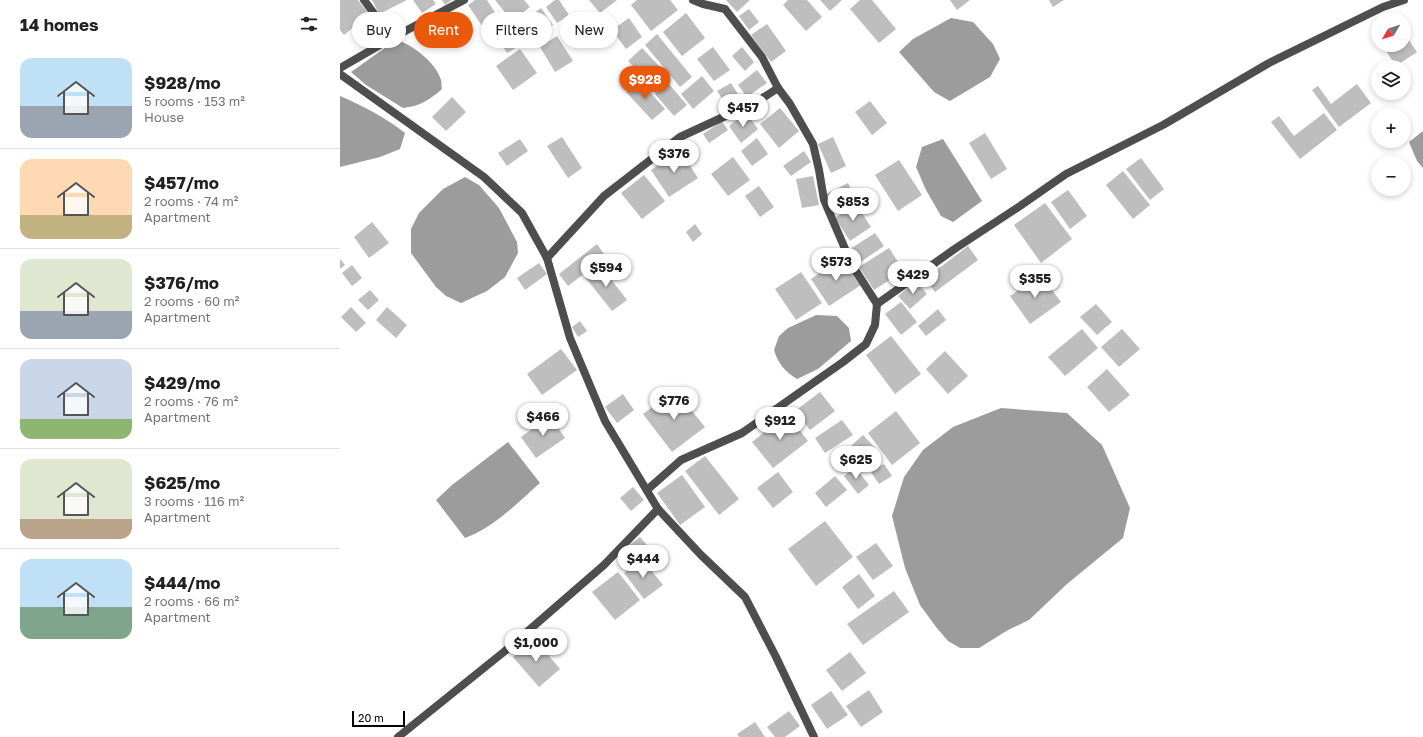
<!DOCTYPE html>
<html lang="en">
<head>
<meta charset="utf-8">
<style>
	:root { --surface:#fff; --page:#f2f2f2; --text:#202124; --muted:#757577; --line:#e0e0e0; --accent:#ea580c }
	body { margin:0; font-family:"Golos Text",sans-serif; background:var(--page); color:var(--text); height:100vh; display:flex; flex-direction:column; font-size:15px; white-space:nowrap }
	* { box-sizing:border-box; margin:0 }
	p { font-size:13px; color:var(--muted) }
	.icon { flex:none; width:22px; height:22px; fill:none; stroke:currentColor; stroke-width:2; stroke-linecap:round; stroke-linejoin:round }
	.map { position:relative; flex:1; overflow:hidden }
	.details { display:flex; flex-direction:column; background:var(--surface); width:340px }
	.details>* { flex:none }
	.banner { position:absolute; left:12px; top:12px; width:380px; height:36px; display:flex; gap:8px }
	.needle { width:26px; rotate:231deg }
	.controls { position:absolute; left:1031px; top:12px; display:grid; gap:8px }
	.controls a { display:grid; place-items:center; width:40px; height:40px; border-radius:50%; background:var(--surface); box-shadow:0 2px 6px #0003; font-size:20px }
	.scale { position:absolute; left:12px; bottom:10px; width:53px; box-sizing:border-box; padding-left:4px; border:2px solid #000; border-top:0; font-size:11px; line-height:14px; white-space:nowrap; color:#000; -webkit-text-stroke:3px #fff; paint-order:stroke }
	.price { position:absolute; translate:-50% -34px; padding:0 9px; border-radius:14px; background:#fff; color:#222; font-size:13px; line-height:26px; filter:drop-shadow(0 1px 2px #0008) }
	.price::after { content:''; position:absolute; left:50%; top:24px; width:12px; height:9px; margin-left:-6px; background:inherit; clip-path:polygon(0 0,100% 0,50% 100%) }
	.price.active { background:var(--accent); color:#fff }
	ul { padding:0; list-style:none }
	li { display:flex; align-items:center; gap:12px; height:100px; padding:0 20px }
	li+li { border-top:1px solid var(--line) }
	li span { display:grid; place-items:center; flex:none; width:112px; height:80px; border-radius:12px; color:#555 }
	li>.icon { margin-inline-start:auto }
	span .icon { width:48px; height:48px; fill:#fffc; stroke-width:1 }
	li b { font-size:17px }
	h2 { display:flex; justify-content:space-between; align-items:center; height:48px; padding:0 20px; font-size:17px }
	.tag { padding:0 14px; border-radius:18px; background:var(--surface); box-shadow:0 2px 6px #0003; font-size:14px; line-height:36px }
	.tag.active { background:var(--accent); color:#fff }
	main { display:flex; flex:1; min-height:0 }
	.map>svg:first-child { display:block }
	.water { fill:#9c9c9c }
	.building { fill:#bebebe }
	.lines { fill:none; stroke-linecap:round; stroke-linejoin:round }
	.street { stroke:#4e4e4e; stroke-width:8 }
</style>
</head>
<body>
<main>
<section class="details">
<h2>14 homes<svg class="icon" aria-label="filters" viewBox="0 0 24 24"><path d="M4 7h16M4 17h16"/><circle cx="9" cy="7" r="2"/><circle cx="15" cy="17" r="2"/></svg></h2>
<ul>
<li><span style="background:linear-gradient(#bfe0f5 60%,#9aa5b1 0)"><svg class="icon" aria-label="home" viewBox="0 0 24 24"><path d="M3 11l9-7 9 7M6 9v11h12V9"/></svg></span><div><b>$928/mo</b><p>5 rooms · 153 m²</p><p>House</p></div></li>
<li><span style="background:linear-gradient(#ffd9b3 70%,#c2b280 0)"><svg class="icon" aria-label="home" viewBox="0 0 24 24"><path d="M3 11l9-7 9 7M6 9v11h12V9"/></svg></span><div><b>$457/mo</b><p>2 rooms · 74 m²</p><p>Apartment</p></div></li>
<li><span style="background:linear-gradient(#dfe7d0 65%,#9aa5b1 0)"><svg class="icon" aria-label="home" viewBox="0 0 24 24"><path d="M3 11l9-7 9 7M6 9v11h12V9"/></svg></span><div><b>$376/mo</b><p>2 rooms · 60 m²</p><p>Apartment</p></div></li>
<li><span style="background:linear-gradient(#c9d6e8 75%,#8fb573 0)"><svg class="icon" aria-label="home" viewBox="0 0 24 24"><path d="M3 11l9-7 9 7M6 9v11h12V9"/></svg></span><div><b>$429/mo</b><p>2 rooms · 76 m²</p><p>Apartment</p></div></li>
<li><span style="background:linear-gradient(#dfe7d0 75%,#b9a48a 0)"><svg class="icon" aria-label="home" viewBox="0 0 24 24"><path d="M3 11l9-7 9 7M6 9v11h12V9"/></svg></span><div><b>$625/mo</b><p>3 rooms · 116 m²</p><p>Apartment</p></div></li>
<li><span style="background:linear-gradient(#bfe0f5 60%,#7fa58c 0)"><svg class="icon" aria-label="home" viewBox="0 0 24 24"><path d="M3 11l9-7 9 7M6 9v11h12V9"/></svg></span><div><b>$444/mo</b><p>2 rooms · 66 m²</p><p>Apartment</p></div></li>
</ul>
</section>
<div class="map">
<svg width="1083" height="737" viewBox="0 0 1083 737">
	<rect width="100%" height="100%" fill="#fff"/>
	<g class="water">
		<path d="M611,18l22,4 20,22 7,15 -10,18 -40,24 -16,-9 -35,-40 14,-13z"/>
		<path d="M60,41c15,6 36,22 41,39 1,2 0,6 1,9 -14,12 -22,17 -39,19l-37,-23 -15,-13 38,-27z"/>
		<path d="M0,96c23,10 45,21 65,37l-5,16 -20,8 -40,10z"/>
		<path d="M1083,131v37l-6,-7 -8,-19z"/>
		<path d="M603,139l39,62 -29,21 -12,-6 -15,-26 -10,-23 6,-20z"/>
		<path d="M125,177l14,8 20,23 18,34 1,11 -13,24 -18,14 -26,12 -15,-7 -10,-9 -25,-34v-24l8,-16 24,-24z"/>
		<path d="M476,315l21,1 12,12 2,13 -33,28 -21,10c-13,-8 -19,-16 -23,-29l5,-14 9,-8z"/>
		<path d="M661,408l66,5 35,32 28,63 -7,30 -56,46 -38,36 -21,10 -29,18h-19l-12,-7 -12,-14 -16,-22 -15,-37 -13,-52 12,-39 19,-27 30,-23z"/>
		<path d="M168,442l32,41c-23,20 -46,45 -75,55l-29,-38 16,-15z"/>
	</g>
	<g class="building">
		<path d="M0,0h18l11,14 -25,21 -4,-5z"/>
		<path d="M32,0h35l-28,14z"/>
		<path d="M73,0h20l3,4 -14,9z"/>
		<path d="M102,0h10l-7,5z"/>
		<path d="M135,0h12l14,22 -15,10 -18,-27z"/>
		<path d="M155,0h29l6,7 -18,14z"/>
		<path d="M215,0h4l10,15 -12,8 -11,-16z"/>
		<path d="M249,0h28l-17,13z"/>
		<path d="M297,0h33l8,10 -27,21 -20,-26z"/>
		<path d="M386,0h24l-13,12z"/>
		<path d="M448,0h19l15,17 -16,14 -23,-26z"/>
		<path d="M480,0h22l-12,11z"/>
		<path d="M520,0h12l24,29 -17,14 -29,-34z"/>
		<path d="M610,0h20l-13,10z"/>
		<path d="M709,0h15l-11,7z"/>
		<path d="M201,8l12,17 -22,16 -12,-17z"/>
		<path d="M409,9l10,13 -10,8 -10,-14z"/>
		<path d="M346,13l19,25 -23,18 -19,-24z"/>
		<path d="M252,14l12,17 -14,10 -12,-18z"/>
		<path d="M289,18l13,19 -16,12 -14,-19z"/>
		<path d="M427,24l19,27 -15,11 -20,-27z"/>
		<path d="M169,29l10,17 -12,7 -11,-16z"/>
		<path d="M1064,33l13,19 -21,14 -14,-21h22z"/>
		<path d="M317,34l35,43 -12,10 -35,-42z"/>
		<path d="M217,36l16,25 -18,11 -15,-25z"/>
		<path d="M373,47l17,23 -16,11 -17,-22z"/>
		<path d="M402,47l12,15 -9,9 -13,-15z"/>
		<path d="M302,48l22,23 -14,13 -22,-23z"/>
		<path d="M180,49l17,24 -24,17 -17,-24z"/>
		<path d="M417,70l10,13 -20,14 -9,-12z"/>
		<path d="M362,76l12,15 -21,18 -12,-15z"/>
		<path d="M299,80l26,29 -13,11 -26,-28z"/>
		<path d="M328,83l19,22 -13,11 -19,-22z"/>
		<path d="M391,83l10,16 -13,8 -11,-16z"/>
		<path d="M1017,84l14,19 -32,24 -27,-37 6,-4 13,18z"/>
		<path d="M112,97l14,15 -20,19 -14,-14z"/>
		<path d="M530,101l17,22 -15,12 -17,-23z"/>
		<path d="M440,108l19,23 -20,17 -19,-24z"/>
		<path d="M406,113l12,16 -17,14 -12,-17z"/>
		<path d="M984,113l13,17 -37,29 -29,-37 8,-6 15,20z"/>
		<path d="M382,121l6,9 -19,13 -6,-9z"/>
		<path d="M645,133l22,36 -16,10 -22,-36z"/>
		<path d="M222,137l20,31 -14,10 -21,-32z"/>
		<path d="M493,137l13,29 -15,7 -13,-29z"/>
		<path d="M417,138l11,16 -16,12 -11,-15z"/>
		<path d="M180,139l8,12 -21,15 -9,-13z"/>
		<path d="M340,151l18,27 -29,19 -18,-27z"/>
		<path d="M464,151l7,11 -20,14 -8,-10z"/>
		<path d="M393,157l17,23 -22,16 -17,-22z"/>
		<path d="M801,158l23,31 -14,11 -24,-31z"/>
		<path d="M559,160l23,35 -24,16 -23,-36z"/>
		<path d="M783,171l27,34 -17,14 -27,-34z"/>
		<path d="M304,175l21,26 -23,18 -21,-26z"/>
		<path d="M473,176l6,29 -17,3 -6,-29z"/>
		<path d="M508,183l9,18 -22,11 -9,-18z"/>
		<path d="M419,186l15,21 -14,10 -15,-21z"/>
		<path d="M728,190l19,26 -17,13 -19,-27z"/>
		<path d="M705,203l27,36 -31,24 -27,-38z"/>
		<path d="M516,204l15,23 -21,14 -15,-23z"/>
		<path d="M32,222l17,21 -20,15 -15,-21z"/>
		<path d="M355,224l7,10 -9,8 -7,-10z"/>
		<path d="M535,233l9,13 -25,17 -9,-14z"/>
		<path d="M257,244l9,13 -38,29 -9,-12z"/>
		<path d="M628,246l10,14 -43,32 -10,-13z"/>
		<path d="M549,248l15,23 -30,19 -15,-23z"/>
		<path d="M503,257l18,28 -32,21 -18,-27z"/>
		<path d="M0,259l5,6 -5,4z"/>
		<path d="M199,263l8,11 -22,16 -8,-12z"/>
		<path d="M12,265l10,13 -10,8 -10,-13z"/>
		<path d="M260,265l27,35 -15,11 -27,-34z"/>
		<path d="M461,272l21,31 -26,17 -21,-31z"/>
		<path d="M701,275l20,27 -31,22 -20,-28z"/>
		<path d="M576,281l11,13 -17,15 -12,-13z"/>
		<path d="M30,290l9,10 -11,10 -10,-10z"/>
		<path d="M561,302l16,20 -16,13 -16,-21z"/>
		<path d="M756,304l16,18 -15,13 -17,-18z"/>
		<path d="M11,307l15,16 -10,9 -15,-15z"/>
		<path d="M47,307l20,18 -11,13 -20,-18z"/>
		<path d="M598,309l8,11 -20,16 -8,-10z"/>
		<path d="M240,321l7,10 -9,6 -6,-10z"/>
		<path d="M742,329l16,19 -33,28 -17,-19z"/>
		<path d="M782,329l18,20 -21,18 -18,-20z"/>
		<path d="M551,336l30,38 -26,20 -29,-39z"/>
		<path d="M221,349l16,21 -35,25 -15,-21z"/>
		<path d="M605,351l23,25 -20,18 -22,-25z"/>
		<path d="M767,369l23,26 -21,17 -22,-25z"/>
		<path d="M335,390l30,37 -33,25 -29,-38z"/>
		<path d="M480,392l15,19 -25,19 -15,-19z"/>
		<path d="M283,394l11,16 -17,13 -12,-16z"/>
		<path d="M556,411l24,32 -28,22 -24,-32z"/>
		<path d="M447,414l21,27 -35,27 -21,-26z"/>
		<path d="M210,416l15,22 -29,20 -15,-21z"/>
		<path d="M502,420l11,15 -28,18 -10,-15z"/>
		<path d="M523,435l14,15 -12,11 -14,-15z"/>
		<path d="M365,456l34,43 -20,16 -34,-44z"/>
		<path d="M544,464l8,12 -13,8 -8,-12z"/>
		<path d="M515,467l14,18 -11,9 -14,-18z"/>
		<path d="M438,472l15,20 -20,16 -16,-20z"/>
		<path d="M342,475l23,32 -25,18 -23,-32z"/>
		<path d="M495,476l12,14 -21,17 -11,-14z"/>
		<path d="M293,487l11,13 -13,11 -11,-13z"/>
		<path d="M485,521l28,36 -37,29 -28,-37z"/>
		<path d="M300,537l11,13 -12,9 -11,-13z"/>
		<path d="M536,543l17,23 -20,14 -17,-23z"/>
		<path d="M302,559l21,26 -19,14 -20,-26z"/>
		<path d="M278,572l22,28 -25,20 -23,-28z"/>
		<path d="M519,574l16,22 -17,13 -16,-22z"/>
		<path d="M554,591l15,21 -46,33 -16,-21z"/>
		<path d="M194,638l26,31 -21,18 -26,-30z"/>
		<path d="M510,652l16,21 -24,18 -16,-21z"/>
		<path d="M529,690l14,22 -22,15 -15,-21z"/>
		<path d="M491,691l17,24 -21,14 -16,-24z"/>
		<path d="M449,711l11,15 -15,11h-10l-8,-10z"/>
		<path d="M415,722l10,15h-26l-2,-3z"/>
	</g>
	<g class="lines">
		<g class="street">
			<path d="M353,0l10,4 22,5 37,48 16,31 12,16 23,40 6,26 5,30 28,65 25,39"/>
			<path d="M52,38l72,-38"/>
			<path d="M0,68l52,-30 -28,-38"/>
			<path d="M0,74l144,103 38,36 25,45 23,80 35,83 53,88 43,46 44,42 31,60 38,80"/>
			<path d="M207,258l57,-62 76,-59 78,-36 20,-13"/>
			<path d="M307,490l34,-30 61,-27 101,-71 23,-18 9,-19 2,-21 79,-56 64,-42 46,-32 97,-49 106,-62 114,-56 21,-7"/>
			<path d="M58,737l107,-86 99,-86 54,-56"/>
		</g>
	</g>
</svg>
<div class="controls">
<a><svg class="needle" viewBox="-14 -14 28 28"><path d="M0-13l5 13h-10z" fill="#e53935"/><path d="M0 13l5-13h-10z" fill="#757577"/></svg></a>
<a><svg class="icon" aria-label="layers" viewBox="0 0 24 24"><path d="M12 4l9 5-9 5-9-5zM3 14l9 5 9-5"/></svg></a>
<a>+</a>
<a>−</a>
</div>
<div class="scale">20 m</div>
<b class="price active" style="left:305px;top:100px">$928</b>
<b class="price" style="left:403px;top:128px">$457</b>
<b class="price" style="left:334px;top:174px">$376</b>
<b class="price" style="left:513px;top:222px">$853</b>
<b class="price" style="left:496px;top:282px">$573</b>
<b class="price" style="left:266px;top:288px">$594</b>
<b class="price" style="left:573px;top:295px">$429</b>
<b class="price" style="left:695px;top:299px">$355</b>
<b class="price" style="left:334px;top:421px">$776</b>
<b class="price" style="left:203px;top:437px">$466</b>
<b class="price" style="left:440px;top:441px">$912</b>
<b class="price" style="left:516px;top:480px">$625</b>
<b class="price" style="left:303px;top:579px">$444</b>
<b class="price" style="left:196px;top:663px">$1,000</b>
<div class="banner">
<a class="tag">Buy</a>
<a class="tag active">Rent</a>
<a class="tag">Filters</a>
<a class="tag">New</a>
</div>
</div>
</main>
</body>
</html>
